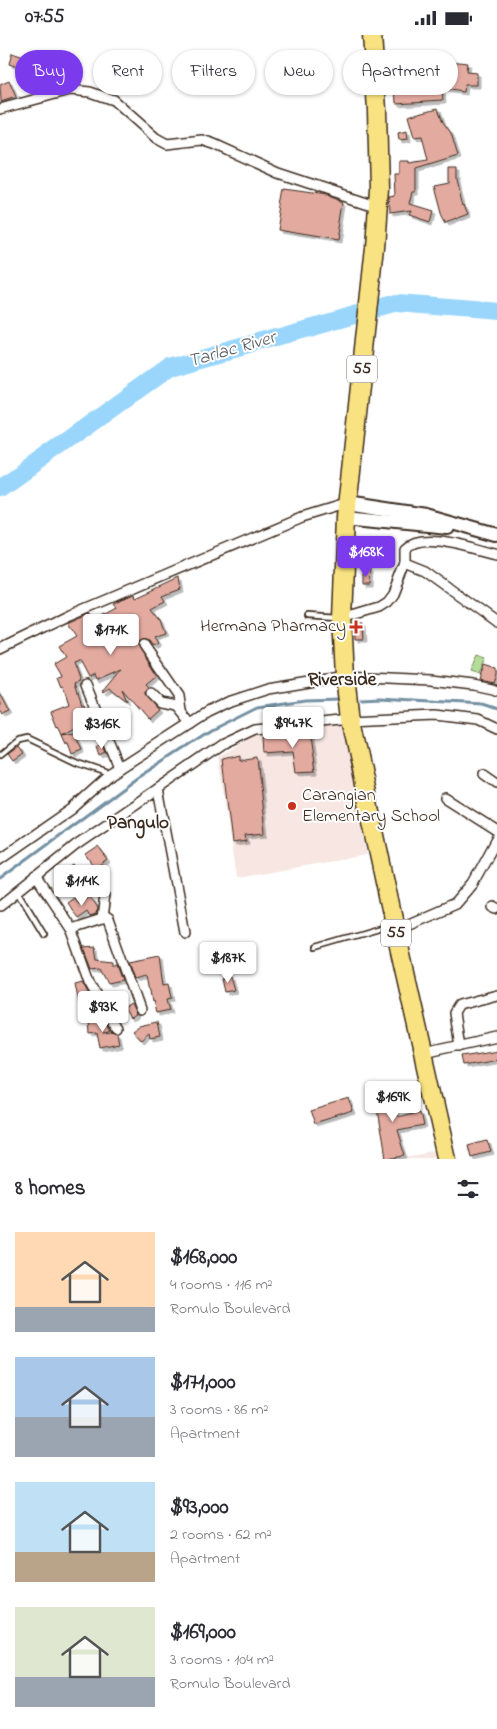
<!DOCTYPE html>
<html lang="en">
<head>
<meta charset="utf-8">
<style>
	:root { --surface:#fff; --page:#f2f2f3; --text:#2b2b33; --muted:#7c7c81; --accent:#7c3aed }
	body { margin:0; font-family:"Indie Flower",sans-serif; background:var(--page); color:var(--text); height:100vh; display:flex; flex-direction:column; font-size:19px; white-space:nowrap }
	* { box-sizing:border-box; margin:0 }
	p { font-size:16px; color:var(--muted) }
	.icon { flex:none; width:28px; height:28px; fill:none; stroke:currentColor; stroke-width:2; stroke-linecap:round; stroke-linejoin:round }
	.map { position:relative; height:1124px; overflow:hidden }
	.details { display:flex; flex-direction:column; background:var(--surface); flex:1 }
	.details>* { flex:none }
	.top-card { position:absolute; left:15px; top:15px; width:468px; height:45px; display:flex; gap:10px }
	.price { position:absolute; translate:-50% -42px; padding:0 11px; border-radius:5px; background:#fff; color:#222; font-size:16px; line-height:32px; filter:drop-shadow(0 1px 2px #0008) }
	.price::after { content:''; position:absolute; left:50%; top:30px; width:15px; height:11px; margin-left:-8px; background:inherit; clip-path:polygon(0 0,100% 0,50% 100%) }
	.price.active { background:var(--accent); color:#fff }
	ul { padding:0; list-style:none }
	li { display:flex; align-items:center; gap:15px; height:125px; padding:0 15px }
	li span { display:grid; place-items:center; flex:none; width:140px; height:100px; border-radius:0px; color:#555 }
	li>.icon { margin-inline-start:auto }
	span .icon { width:60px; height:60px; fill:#fffc; stroke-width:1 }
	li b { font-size:21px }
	h2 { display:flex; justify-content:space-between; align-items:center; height:60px; padding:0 15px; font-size:21px }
	.tag { padding:0 18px; border-radius:22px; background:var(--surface); box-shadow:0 1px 4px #0004; font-size:18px; line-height:45px }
	.tag.active { background:var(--accent); color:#fff }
	.status { display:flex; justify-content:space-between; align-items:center; height:35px; padding:0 25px; background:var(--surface); direction:ltr }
	.status svg { height:14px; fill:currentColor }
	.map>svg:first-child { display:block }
	.built { fill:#f7e6e2 }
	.green { fill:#b5dd9a; stroke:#78845c }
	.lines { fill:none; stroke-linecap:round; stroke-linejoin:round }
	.stream { stroke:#7491a3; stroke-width:3 }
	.river { stroke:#9ad6fb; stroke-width:18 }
	.building { fill:#e3aaa0; stroke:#3b2a1e; filter:url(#shadow) }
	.lane-casing { stroke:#3b2a1e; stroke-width:8 }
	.street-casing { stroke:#3b2a1e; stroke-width:12 }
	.secondary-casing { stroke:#3b2a1e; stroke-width:16 }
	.highway-casing { stroke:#3b2a1e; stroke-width:21 }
	.lane { stroke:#fff; stroke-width:4.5 }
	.street { stroke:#fff; stroke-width:9 }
	.secondary { stroke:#fff; stroke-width:12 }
	.highway { stroke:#f8e281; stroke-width:18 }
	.poi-dot { fill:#c8321e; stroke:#fff; stroke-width:2 }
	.labels { text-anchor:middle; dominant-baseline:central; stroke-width:4; stroke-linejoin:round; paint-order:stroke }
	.shield { fill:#fff; stroke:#766a62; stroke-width:1 }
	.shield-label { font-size:16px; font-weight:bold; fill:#3b2a1e }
	.poi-label { font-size:18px; fill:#3b2a1e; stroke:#fff; text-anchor:end }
	.water-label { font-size:19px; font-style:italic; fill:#585e60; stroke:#fff }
	.neighbourhood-label { font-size:19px; font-weight:bold; fill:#3b2a1e; stroke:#fff }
</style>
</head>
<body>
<div class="status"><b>07:55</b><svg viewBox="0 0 49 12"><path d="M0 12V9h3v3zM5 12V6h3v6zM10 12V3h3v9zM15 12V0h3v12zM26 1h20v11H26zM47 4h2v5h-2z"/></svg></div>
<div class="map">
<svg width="497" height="1124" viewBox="0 0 497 1124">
	<defs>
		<filter id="shadow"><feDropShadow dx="3" dy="3" stdDeviation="0" flood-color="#0004"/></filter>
	</defs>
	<rect width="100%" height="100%" fill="#fff"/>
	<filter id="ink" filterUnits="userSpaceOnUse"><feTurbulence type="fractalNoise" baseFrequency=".02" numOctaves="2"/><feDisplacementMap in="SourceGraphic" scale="10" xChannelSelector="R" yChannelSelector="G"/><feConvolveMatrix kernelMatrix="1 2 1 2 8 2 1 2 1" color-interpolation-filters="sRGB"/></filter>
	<g filter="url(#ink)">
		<g class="built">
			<path d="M344,688l23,132 -131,23 -18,-121 38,-23z"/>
			<path d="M434,1118l1,6h-37z"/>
		</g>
		<path class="green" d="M478,620l9,3 -7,17 -9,-3z"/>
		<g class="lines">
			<g class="stream">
				<path d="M361,664l20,-1 101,6 15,5"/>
				<path d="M0,844l137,-101 74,-48 46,-23 48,-7 35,-1"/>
			</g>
			<path class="river" d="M0,453l170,-121 227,-64 100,8"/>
		</g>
		<g class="building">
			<path d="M12,18l24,8 -4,11 -23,-8z"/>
			<path d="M410,24l1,12 4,1 21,1 3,-7 11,4 1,-9 16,2 -1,9 11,1v12h-12l-1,7 -22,-3 1,11 -47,3 -1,-17h3l-1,-14h3l-1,-12z"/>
			<path d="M9,46l7,16 -15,5 -1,-17z"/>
			<path d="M438,73l5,14 8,11 7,23 -42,13v22h-3l-3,13 23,7 -3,11 -21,-7 2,-4 -21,3 -1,-17 6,-1 -1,-22h5v-13h10v2l19,-3 -6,-24 -8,1 -6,-21z"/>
			<path d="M407,96l1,8 -9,1 -1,-7z"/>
			<path d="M449,134h8v10l6,26 1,-1 4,11 -13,5v-1l-9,4 -4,-7 -8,-30 15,-3z"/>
			<path d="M284,154l42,6 18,7 -6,38 -61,-10z"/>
			<path d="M362,535l8,1 -1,14h-7z"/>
			<path d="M178,543l2,11 -18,7 3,5 -13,7 9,11 5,14 -12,4 4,6 -5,3 -4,-5 -5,-2 -4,1 -2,5 19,31 -11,9 3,3 -4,4v3l13,15 -10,9 -26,-30 5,12 -17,-13 -6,4 -1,-1 18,-22 -25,11 -2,-5 -6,3 -9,-17 -6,2 7,18 -5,2 7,21 2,-1 6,15 -28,16 12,-2 8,18 -10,4 -4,-11h-2l-8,-18 -1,1 -6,-15 18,-7 -6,-18 -2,1 -4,-10 4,-1 -7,-12 12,-7 -7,-11 18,-10 -9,-13 22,-10 5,7 22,-12 -3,-4 7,-4 13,-5 1,3z"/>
			<path d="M354,588h9l1,16h-9z"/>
			<path d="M485,630l12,4v6l-3,8 -14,-3z"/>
			<path d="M0,658l10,19 -7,3 -3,-5z"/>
			<path d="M309,696l6,40 -19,1 -3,-21 -29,2 -1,-16 28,-3v-1z"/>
			<path d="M104,709l3,9 -6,3 -3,-9z"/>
			<path d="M17,712l5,7 -10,7 -5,-7z"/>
			<path d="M238,720v5l19,-3 8,76 -20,2 1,6 -14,2 -10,-84z"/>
			<path d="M98,812l10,13 -12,9 -10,-14z"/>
			<path d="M74,830l10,15 -14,10 -10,-15z"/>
			<path d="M89,861l8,13 -1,5 -6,2 -3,-5 -10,7 -11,-16 7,-5 4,6z"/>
			<path d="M95,912l2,12 16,2v4l4,-1 6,16 -14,3 -8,-15 -9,1 -8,-21z"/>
			<path d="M160,920l4,29 5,-1 3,15 -5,1 3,11 -14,3 -3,-12 -1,1 -5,-27 -12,3 -6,-17z"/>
			<path d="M230,941l4,14 -9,2 -3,-13z"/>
			<path d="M83,947l10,18 -14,4 -4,-20z"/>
			<path d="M131,969l5,11 -6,3 -6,-10z"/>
			<path d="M103,983l7,12 -7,3 8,-1 6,2 2,10 -19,4 -3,-15 -7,1 -1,-14z"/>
			<path d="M157,987l3,15 -10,2 -1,-5 -8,7 -9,-10 7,-5z"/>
			<path d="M497,1015v9l-33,6 -2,-9z"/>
			<path d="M392,1053l2,11 -2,1 4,17 23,-6 3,14 -25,5 8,26 -20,3 -11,-68z"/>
			<path d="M349,1063l5,15 -40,12 -5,-15z"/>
			<path d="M487,1105l4,12 -19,5 -3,-12z"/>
		</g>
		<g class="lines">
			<g class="lane-casing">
				<g id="lane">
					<path d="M307,581l31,2"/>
					<path d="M0,720l17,-14 10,-2 48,23 36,12"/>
					<path d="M18,856l26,43"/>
					<path d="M316,912l75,-22"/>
				</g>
			</g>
			<g class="street-casing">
				<g id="street">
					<path d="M0,74l70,-19 20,2 23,8 43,38 11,6 35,-4 12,4 64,29 100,33"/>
					<path d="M405,528l20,8 72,52"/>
					<path d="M342,583l37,-11 8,-5 6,-8 12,-31v-15c17,-18 70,1 92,6"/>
					<path d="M144,610l35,51 2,15"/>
					<path d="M0,614l70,-34 232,-98 46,-14"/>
					<path d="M86,650l34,83"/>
					<path d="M151,659l9,9 16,3 14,17"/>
					<path d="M484,739l13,9"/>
					<path d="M158,754l27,143"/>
					<path d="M445,763l52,33"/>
					<path d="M0,824l72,-50 39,-35 96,-62 21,-10 40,-13 77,-13 86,4 42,5 19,4 5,2"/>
					<path d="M36,841l35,53 19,53 26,46"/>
					<path d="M0,871l76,-61 147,-101 32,-15 95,-10 87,-4 41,5 19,9"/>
					<path d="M493,872l4,2"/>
					<path d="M102,884l3,-24"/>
					<path d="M71,894l34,-11 3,2 32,90"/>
					<path d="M395,895l60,-26 18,-21 24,-44"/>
					<path d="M459,1011l-5,-33 5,-8 38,-10"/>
					<path d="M424,1018l73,-16"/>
				</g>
			</g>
			<g class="secondary-casing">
				<g id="secondary">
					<path d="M348,468l78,12 71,20"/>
					<path d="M346,482l101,10"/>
				</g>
			</g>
			<g class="highway-casing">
				<path id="highway" d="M372,0l5,75 2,79 -4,58 -29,270 -4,101 3,58 5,43 44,205 53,235"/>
			</g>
			<use href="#lane" class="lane"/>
			<use href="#street" class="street"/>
			<use href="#secondary" class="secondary"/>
			<use href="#highway" class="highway"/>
		</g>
	</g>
	<g class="poi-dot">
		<path d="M353.5 584.5h5v5h5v5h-5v5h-5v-5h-5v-5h5z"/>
		<circle cx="292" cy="771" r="5"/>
	</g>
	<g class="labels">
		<g class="shield">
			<rect x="347" y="320.5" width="30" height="27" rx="4"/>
			<rect x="381" y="884.5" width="30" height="27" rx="4"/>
		</g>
		<g class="shield-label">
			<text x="362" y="334">55</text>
			<text x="396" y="898">55</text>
		</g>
		<g class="poi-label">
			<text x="346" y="592">Hermana Pharmacy</text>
			<text x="302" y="761" text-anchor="start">Carangian<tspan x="302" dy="21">Elementary School</tspan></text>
		</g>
		<g class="water-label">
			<text transform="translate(232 315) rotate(-16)">Tarlac River</text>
		</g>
		<g class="neighbourhood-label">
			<text x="342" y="645">Riverside</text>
			<text x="138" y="788">Pangulo</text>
		</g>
	</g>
</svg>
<b class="price active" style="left:366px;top:543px">$168K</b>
<b class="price" style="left:111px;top:621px">$171K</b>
<b class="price" style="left:293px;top:714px">$94.7K</b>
<b class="price" style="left:102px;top:715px">$316K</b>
<b class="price" style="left:82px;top:872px">$114K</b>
<b class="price" style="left:228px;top:949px">$187K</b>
<b class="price" style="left:103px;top:998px">$93K</b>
<b class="price" style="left:393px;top:1088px">$169K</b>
<div class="top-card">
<a class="tag active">Buy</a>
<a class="tag">Rent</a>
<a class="tag">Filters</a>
<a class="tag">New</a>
<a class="tag">Apartment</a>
</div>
</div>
<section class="details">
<h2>8 homes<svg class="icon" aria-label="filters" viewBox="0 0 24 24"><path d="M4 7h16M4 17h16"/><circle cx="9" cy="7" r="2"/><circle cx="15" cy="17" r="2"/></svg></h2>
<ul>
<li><span style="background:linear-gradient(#ffd9b3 75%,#9aa5b1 0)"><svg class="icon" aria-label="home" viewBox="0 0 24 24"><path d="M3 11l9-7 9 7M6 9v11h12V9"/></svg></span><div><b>$168,000</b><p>4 rooms · 116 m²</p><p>Romulo Boulevard</p></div></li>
<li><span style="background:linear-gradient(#a9c7e8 60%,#9aa5b1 0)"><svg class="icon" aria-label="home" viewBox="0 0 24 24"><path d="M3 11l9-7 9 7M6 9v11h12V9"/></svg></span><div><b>$171,000</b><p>3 rooms · 86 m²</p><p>Apartment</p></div></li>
<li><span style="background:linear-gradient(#bfe0f5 70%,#b9a48a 0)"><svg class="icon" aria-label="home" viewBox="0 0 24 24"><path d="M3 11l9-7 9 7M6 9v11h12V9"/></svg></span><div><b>$93,000</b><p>2 rooms · 62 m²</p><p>Apartment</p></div></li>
<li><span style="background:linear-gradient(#dfe7d0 70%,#9aa5b1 0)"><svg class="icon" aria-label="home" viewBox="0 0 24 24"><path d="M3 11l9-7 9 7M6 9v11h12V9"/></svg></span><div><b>$169,000</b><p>3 rooms · 104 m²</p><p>Romulo Boulevard</p></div></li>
</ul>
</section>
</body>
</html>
